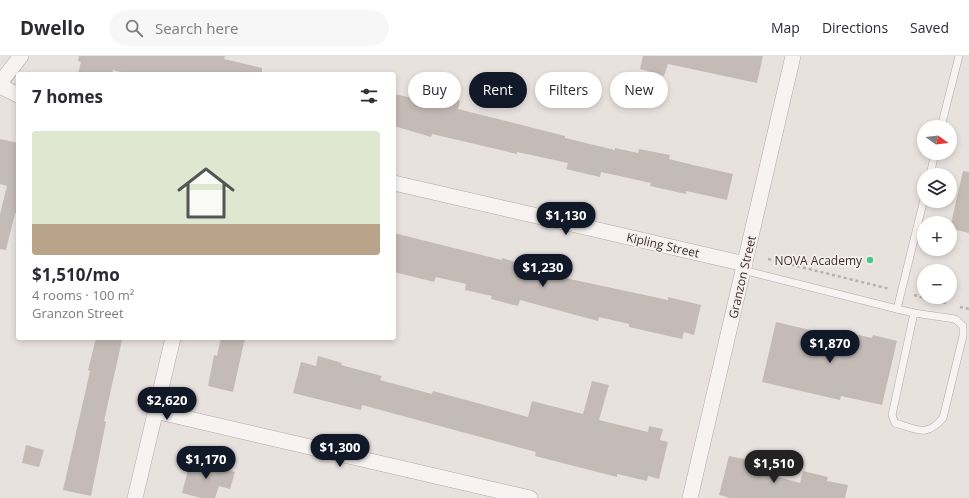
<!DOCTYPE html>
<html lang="en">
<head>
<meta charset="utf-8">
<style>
	:root { --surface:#fff; --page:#f7f7f7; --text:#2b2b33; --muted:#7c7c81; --line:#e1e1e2; --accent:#111827 }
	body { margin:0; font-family:"Open Sans",sans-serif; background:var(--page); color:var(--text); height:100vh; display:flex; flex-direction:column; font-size:15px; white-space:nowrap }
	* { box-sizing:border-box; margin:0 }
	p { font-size:13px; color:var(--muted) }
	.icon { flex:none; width:22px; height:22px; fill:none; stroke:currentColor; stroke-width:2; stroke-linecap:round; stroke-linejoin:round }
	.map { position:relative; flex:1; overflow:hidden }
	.sheet { position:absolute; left:16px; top:16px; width:380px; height:268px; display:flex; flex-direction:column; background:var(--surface); border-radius:4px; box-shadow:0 2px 6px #0003 }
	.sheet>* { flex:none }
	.top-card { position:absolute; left:408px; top:16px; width:380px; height:36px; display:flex; gap:8px }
	.needle { width:26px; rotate:105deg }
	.fabs { position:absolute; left:917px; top:64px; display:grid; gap:8px }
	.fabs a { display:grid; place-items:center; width:40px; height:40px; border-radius:50%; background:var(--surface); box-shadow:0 2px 6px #0003; font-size:20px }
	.price { position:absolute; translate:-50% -34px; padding:0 9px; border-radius:14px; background:var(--accent); color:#fff; font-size:13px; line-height:26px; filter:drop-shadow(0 1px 2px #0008) }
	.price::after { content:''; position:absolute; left:50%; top:24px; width:12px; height:9px; margin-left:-6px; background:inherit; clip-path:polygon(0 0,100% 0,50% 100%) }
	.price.active { background:#222; color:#fff }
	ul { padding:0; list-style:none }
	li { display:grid; align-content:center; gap:8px; height:212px; padding:0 16px }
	li span { display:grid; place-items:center; height:124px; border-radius:4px; color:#555 }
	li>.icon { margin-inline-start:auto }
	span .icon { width:72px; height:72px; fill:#fffc; stroke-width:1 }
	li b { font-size:17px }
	h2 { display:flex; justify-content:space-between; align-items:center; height:48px; padding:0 16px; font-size:17px }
	.tag { padding:0 14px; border-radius:18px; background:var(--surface); box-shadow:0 2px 6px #0003; font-size:14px; line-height:36px }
	.tag.active { background:var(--accent); color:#fff }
	header { display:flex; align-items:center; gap:24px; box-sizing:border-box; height:56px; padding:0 20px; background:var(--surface); border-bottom:1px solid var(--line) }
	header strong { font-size:19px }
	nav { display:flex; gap:22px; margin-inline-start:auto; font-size:14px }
	.search { width:280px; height:36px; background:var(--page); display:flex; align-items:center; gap:10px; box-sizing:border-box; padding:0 14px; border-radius:22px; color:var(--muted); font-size:15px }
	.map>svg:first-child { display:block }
	.building { fill:#c4bbb7 }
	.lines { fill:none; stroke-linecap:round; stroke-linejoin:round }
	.service-casing { stroke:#b2a9a5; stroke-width:8 }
	.minor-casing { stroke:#b2a9a5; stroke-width:16 }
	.path { stroke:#b7b1ae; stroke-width:2.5; stroke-dasharray:3 3; stroke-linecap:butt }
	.service { stroke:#f6f3f2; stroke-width:7 }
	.minor { stroke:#f6f3f2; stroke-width:15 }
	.poi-dot { fill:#4ac78c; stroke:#f5f0ef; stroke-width:1.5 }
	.labels { text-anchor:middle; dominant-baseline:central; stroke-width:3.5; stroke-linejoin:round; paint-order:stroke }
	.street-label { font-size:12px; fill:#3e3029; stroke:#f5f0ef }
	.poi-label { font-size:12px; fill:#3e3029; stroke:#f5f0ef; text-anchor:end }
</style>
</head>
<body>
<header>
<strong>Dwello</strong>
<div class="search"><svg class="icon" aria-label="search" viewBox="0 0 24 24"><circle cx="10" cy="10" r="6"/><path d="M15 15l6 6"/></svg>Search here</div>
<nav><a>Map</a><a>Directions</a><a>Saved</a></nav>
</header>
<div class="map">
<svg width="969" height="442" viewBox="0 0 969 442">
	<rect width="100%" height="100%" fill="#e8e2df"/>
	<g class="building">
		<path d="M79,0h146l-1,3 38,9v6h-134l-15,-4 -1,4h-34l3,-12 -3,-1z"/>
		<path d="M643,0h120l-6,27 -89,-19 -4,12 -24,-7z"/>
		<path d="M418,26l25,7 -2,8 19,4 -2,8 107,27v2l50,12v-2l23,5 1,-4 31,6 -1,4 24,6 40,9 -6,26 -41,-9v3l-36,-8 1,-3 -50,-11 -1,5 -34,-8 2,-6 -51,-11v2l-85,-20 -1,3 -37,-11v-32l19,4z"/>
		<path d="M0,83l18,4v71l-3,-1 -9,37 -6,-1v-35l7,-28 -7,-2z"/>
		<path d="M963,115l6,1v61l-19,-5z"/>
		<path d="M394,177l108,27v-2l68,21 98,21v-3l33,8 -7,30 -10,-3 -2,7 -53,-12v-3l-30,-7 -1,4 -78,-21 -2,6 -27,-7 1,-3 -27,-6 1,-6 -30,-7 -2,5 -40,-10z"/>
		<path d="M776,266l73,17 1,-6 22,5 1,-3 24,6 -15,64 -41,-9 -1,4 -78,-18z"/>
		<path d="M96,282l26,2 -18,81 2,1 -15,74 -28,-6 27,-119 -2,-1z"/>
		<path d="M221,282h24l-12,54 -25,-6 6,-31 3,1z"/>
		<path d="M318,300l24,7 -1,2 41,11 -2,4 52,14 1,-3 95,26 4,-16 51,13 9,-33 17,4 -10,35 49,12 1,-6 14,3 -3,11 8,2 -9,37 -11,-3 -1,5 -30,-7v3l-82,-21 1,-4 -174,-47 -1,5 -68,-17 8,-31 15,4z"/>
		<path d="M26,389l18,5 -5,17 -17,-4z"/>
		<path d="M729,400l25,5 -1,3 19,4 -1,7 29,8 3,-12 25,6 -1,4 21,4 -3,13h-115l-11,-3z"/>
		<path d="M191,403l44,13 -5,17 -11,-3 -4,12h-14l-19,-5z"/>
	</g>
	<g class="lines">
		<g class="service-casing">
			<g id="service">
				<path d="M941,71l18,-71"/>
				<path d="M930,119l5,-22"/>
				<path d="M743,214l154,39 27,-110"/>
				<path d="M897,253l17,4 -22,102 3,8c22,6 31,15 48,-5l20,-82v-10l-8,-7 -41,-6"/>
			</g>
		</g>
		<g class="minor-casing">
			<g id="minor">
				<path d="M0,27l21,-27"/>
				<path d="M0,30l18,9"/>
				<path d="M394,127l351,81"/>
				<path d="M155,355l375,87"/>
				<path d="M135,442l38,-160"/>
				<path d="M690,442l103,-442"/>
			</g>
		</g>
		<g class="path">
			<path d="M768,203l122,30"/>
			<path d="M914,239l32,8"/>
			<path d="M960,251l9,2"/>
		</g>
		<use href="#service" class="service"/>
		<use href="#minor" class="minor"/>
	</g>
	<circle class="poi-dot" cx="870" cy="204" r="4"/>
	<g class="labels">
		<g class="street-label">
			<text transform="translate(663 189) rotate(13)">Kipling Street</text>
			<text transform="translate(742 221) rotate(-77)">Granzon Street</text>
		</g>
		<g class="poi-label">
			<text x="862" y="204">NOVA Academy</text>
		</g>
	</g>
</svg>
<div class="fabs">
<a><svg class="needle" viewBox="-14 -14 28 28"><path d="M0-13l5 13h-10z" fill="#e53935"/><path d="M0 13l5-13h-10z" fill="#7c7c81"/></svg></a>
<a><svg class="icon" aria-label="layers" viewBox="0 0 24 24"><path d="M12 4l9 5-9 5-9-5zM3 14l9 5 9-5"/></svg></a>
<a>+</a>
<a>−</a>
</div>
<b class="price" style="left:566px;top:180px">$1,130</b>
<b class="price" style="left:543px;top:232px">$1,230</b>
<b class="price" style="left:830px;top:308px">$1,870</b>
<b class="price" style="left:167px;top:365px">$2,620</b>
<b class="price" style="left:340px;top:412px">$1,300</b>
<b class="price" style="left:206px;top:424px">$1,170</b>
<b class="price active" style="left:774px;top:428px">$1,510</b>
<div class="top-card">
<a class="tag">Buy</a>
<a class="tag active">Rent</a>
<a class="tag">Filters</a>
<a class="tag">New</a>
</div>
<section class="sheet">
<h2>7 homes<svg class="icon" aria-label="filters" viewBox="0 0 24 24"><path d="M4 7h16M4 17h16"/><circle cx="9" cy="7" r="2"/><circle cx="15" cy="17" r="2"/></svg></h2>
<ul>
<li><span style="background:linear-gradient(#dfe7d0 75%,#b9a48a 0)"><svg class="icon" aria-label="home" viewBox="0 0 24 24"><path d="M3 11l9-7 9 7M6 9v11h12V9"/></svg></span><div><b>$1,510/mo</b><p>4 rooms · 100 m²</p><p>Granzon Street</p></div></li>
</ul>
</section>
</div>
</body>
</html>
